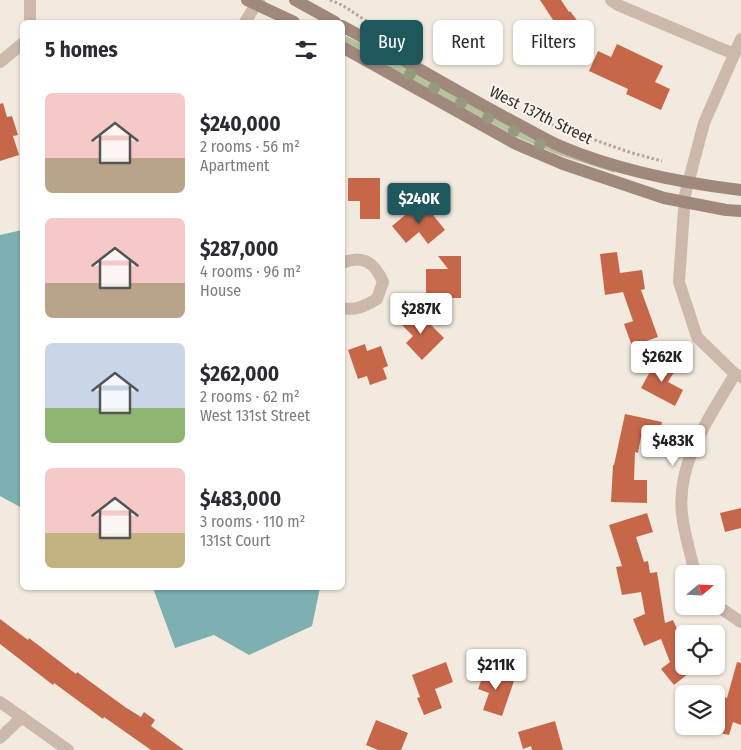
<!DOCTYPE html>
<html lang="en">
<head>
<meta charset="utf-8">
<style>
	:root { --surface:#fff; --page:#f7f7f7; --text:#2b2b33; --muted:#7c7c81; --accent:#1f585c }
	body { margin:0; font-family:"Fira Sans Condensed",sans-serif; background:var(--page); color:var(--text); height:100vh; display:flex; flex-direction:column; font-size:19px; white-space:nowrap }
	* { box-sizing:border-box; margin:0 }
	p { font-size:16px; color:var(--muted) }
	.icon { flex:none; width:28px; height:28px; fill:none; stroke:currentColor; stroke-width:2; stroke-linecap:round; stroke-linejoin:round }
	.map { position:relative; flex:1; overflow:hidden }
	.sheet { position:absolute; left:20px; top:20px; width:325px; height:570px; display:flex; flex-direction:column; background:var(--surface); border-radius:8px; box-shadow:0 1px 4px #0004 }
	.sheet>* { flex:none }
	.top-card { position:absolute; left:360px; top:20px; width:305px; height:45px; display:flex; gap:10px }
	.needle { width:32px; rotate:71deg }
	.tools { position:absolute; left:675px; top:565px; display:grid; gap:10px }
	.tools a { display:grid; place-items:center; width:50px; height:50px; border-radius:8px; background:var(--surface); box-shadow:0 1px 4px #0004; font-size:25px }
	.price { position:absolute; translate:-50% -42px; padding:0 11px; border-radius:5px; background:#fff; color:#222; font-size:16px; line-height:32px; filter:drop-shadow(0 1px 2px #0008) }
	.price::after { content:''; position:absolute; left:50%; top:30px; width:15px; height:11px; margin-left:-8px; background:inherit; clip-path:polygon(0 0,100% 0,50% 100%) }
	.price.selected { background:var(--accent); color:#fff }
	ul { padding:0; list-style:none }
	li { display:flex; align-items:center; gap:15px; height:125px; padding:0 25px }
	li span { display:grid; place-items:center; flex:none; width:140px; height:100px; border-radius:8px; color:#555 }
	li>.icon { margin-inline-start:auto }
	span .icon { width:60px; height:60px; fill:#fffc; stroke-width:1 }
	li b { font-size:21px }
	h2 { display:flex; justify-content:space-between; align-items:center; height:60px; padding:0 25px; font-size:21px }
	.tag { padding:0 18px; border-radius:8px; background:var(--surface); box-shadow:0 1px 4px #0004; font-size:18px; line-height:45px }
	.tag.selected { background:var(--accent); color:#fff }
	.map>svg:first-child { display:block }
	.green { fill:#b7c39f }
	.water { fill:#7eafb1 }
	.building { fill:#c7674a }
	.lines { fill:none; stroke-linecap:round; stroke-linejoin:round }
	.path { stroke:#b8a395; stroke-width:3; stroke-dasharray:2.5 2.5; stroke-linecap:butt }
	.street { stroke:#ccb9ab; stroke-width:12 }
	.secondary { stroke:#a0887c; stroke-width:12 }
	.tree { fill:#969a7d }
	.labels { text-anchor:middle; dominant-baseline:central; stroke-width:4; stroke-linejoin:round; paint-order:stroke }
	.street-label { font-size:16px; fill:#392f2a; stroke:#faf4ec }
</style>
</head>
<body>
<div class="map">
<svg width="741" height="750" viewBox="0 0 741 750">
	<rect width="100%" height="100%" fill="#f3eadf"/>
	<path class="green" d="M342,34l271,135 2,4 -59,-19 -39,-17 -165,-90 -9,-6z"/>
	<g class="water">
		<path d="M22,230v278l-22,-12v-261z"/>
		<path d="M153,588h167l-8,38 -63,29 -35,-20 -39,13z"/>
	</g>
	<g class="building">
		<path d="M540,0h21l8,12 1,-1 12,16 -13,11 9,4 -16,13 -18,-23 11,-9z"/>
		<path d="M617,44l46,22 -8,16 15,7 -9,21 -35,-16 2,-5 -39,-18 9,-20 13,6z"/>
		<path d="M3,103l4,14 5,-1 6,19 -5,1 6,19 -19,6v-57z"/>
		<path d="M348,178h32v41h-20v-18h-12z"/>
		<path d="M422,201l23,29 -17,14 -9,-12 -13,11 -14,-17z"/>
		<path d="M617,252l3,21 22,-3 3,19 -4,1 17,47 -26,9 -8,-22 9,-3 -10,-29 -18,3 -5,-41z"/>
		<path d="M438,256h23v42h-35v-29h22z"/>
		<path d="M416,310l28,28 -22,22 -16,-17 7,-7 -12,-12z"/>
		<path d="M365,344l2,7 14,-5 7,20 -5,2 4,11 -17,6 -3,-9 -9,3 -10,-29z"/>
		<path d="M657,359l19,10 -8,13 15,8 -8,16 -34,-18z"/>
		<path d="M625,414l37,8 -4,19 -17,-4 -3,16 -3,-1 -1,28h13v23l-36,-1 2,-37h1z"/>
		<path d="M741,508v20l-16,4 -5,-19z"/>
		<path d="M647,513l6,19 -17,5 8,25 4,-1 2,12 7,-1 8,51 8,-3 11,24v22h14l-24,19 -13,-16 9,-7 -9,-23 -17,7 -11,-27 12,-5 -4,-22 -19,3 -6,-28 6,-1 -13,-41z"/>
		<path d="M0,619l28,21 1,-2 47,36 1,-2 48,35 16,10 3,-5 11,8 -4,6 33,24h-33l-47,-33 -1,2 -49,-36 -1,2 -53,-41z"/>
		<path d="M446,662l7,20 -18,7 7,19 -18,7 -7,-17 3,-1 -8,-22z"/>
		<path d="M737,662l4,1v62l-8,-3 -4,13 -13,-3v-38l11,4z"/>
		<path d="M486,668l29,10 -13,38 -19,-6 6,-17 -11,-4z"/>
		<path d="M376,720l32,13 -7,17h-23l-12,-5z"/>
		<path d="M555,721l8,29h-31l-1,-4 -8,3 -5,-17z"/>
	</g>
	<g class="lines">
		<g class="path">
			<path d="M330,0l12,5 32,21"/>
			<path d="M552,125l80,28 30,8"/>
		</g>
		<g class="street">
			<path d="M611,0l7,5 116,49"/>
			<path d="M30,22v-22"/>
			<path d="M245,22l14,-22"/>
			<path d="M741,39l-37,84 -19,72 -6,87 18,55 38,37 6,3"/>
			<path d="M0,62l22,-18"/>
			<path d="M342,263c21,-9 33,0 41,19l-6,17c-12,7 -21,12 -35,9"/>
			<path d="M695,574c-4,-20 -11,-40 -13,-60 -6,-52 28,-97 53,-140"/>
			<path d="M716,605l25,17"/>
			<path d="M0,702l68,48"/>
			<path d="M0,738l22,-21"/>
		</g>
		<g class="secondary">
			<path d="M247,0l47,22"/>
			<path d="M295,0l40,22"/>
			<path d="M342,26c58,31 113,65 170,95 16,8 32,18 48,25 54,23 122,37 181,44"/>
			<path d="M342,47l174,97 47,20 101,34 62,12 15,1"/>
		</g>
	</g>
	<g class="tree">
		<circle cx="383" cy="59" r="6"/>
		<circle cx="410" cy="74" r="6"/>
		<circle cx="434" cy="88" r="6"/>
		<circle cx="461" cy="103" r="6"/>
		<circle cx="488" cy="118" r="6"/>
		<circle cx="514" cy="131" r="6"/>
		<circle cx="540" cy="144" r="6"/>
	</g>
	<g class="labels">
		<g class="street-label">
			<text transform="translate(541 115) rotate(26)">West 137th Street</text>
		</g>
	</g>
</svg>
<div class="tools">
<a><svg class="needle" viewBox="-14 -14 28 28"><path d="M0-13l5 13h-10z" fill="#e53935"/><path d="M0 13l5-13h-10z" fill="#7c7c81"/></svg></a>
<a><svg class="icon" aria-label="locate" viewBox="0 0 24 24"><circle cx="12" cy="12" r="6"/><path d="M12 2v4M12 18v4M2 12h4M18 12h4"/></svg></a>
<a><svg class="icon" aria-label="layers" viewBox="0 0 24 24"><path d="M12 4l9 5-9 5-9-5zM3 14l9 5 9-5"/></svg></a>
</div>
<b class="price selected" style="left:419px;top:225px">$240K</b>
<b class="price" style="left:421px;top:335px">$287K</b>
<b class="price" style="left:662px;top:383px">$262K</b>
<b class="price" style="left:673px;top:467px">$483K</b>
<b class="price" style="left:496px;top:691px">$211K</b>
<div class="top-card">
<a class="tag selected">Buy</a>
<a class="tag">Rent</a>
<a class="tag">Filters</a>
</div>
<section class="sheet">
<h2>5 homes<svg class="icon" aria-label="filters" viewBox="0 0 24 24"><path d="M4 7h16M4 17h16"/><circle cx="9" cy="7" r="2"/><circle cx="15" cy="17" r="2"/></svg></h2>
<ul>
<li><span style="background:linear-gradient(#f6c9c9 65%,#b9a48a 0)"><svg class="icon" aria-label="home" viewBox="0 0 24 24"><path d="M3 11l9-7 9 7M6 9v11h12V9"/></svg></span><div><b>$240,000</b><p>2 rooms · 56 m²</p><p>Apartment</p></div></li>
<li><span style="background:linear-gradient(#f6c9c9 65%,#b9a48a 0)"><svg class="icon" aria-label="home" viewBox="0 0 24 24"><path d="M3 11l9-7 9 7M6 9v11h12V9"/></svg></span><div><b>$287,000</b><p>4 rooms · 96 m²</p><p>House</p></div></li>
<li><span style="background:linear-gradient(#c9d6e8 65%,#8fb573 0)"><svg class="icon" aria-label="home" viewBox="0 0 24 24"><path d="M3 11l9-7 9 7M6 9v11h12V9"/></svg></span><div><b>$262,000</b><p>2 rooms · 62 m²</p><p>West 131st Street</p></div></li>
<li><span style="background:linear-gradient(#f6c9c9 65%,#c2b280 0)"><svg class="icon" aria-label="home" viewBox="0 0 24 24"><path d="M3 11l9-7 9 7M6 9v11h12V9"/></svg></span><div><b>$483,000</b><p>3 rooms · 110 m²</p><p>131st Court</p></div></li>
</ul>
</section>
</div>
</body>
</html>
